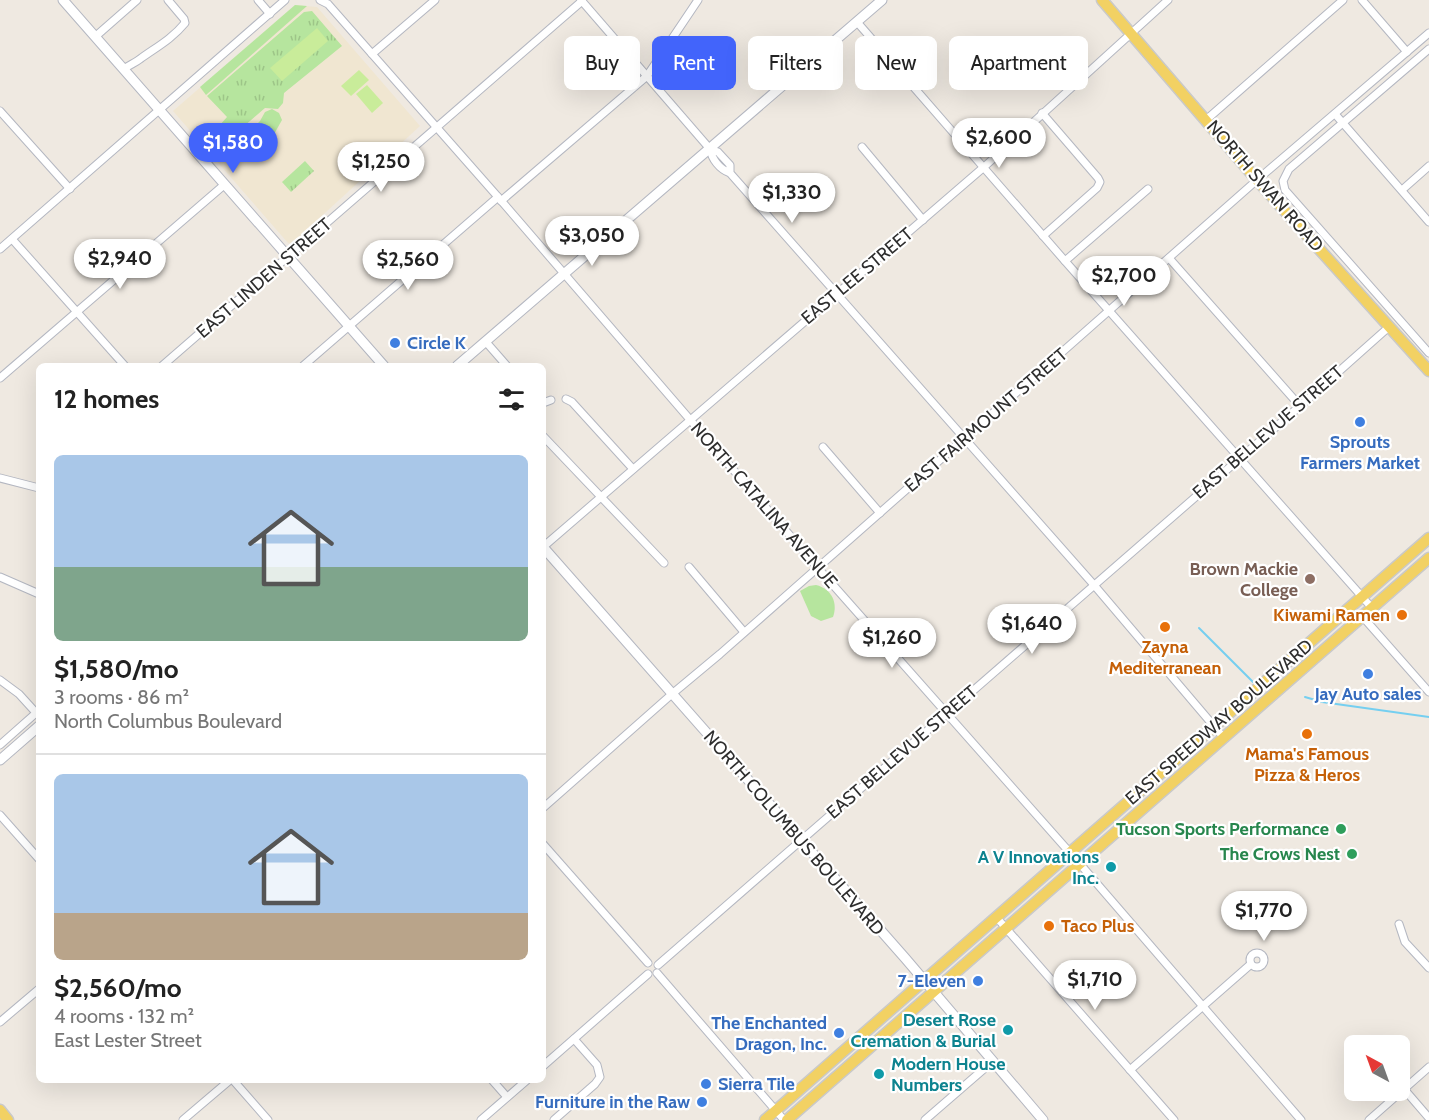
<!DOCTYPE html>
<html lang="en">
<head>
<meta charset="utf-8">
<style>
	:root { --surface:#fff; --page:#f2f2f2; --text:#222; --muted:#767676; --line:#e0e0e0; --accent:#4264fb }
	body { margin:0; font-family:Cabin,sans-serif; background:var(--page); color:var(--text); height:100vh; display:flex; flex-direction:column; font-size:22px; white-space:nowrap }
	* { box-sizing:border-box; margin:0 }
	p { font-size:20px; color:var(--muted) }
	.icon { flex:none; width:33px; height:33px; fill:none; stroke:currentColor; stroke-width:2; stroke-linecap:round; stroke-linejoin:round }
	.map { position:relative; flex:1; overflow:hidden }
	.sheet { position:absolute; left:36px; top:363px; width:510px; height:720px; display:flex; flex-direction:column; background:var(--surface); border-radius:9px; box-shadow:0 6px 24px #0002 }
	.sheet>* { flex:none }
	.guide { position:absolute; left:564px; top:36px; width:570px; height:54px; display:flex; gap:12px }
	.needle { width:39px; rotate:319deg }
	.fabs { position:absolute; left:1344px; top:1035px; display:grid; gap:12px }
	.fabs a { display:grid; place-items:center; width:66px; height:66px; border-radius:9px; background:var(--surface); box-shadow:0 6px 24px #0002; font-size:30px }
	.price { position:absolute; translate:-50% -51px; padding:0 14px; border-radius:21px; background:#fff; color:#222; font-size:20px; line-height:39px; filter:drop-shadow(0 2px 3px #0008) }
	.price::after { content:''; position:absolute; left:50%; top:36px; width:18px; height:14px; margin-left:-9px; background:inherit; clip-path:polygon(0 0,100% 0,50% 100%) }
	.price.current { background:var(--accent); color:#fff }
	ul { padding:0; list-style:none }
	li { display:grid; align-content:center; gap:12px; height:318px; padding:0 18px }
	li+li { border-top:2px solid var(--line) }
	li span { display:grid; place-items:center; height:186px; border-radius:9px; color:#555 }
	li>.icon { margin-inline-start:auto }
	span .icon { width:108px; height:108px; fill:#fffc; stroke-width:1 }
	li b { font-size:26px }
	h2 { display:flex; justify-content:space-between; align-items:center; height:72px; padding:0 18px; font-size:26px }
	.chip { padding:0 21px; border-radius:9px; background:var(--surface); box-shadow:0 6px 24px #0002; font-size:21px; line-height:54px }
	.chip.current { background:var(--accent); color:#fff }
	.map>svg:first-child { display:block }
	.education { fill:#f0e6d1 }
	.grass { fill:url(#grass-tufts) }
	.park { fill:#b6e59e }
	.pitch { fill:#c9ec9a }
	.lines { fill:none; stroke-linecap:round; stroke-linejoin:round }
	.stream { stroke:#75cff0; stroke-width:2 }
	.street-casing { stroke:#b4b7c1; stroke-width:9 }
	.secondary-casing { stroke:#b4b7c1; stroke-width:11 }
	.primary-casing { stroke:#c9c9c9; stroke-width:13 }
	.street { stroke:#fff; stroke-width:7 }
	.secondary { stroke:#fff; stroke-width:9 }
	.primary { stroke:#f2d163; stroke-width:10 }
	.shop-dot { fill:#3f7fe0; stroke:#fff; stroke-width:2 }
	.education-dot { fill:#8d6e63; stroke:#fff; stroke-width:2 }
	.food-dot { fill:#e8710a; stroke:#fff; stroke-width:2 }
	.leisure-dot { fill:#2e9e5b; stroke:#fff; stroke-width:2 }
	.culture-dot { fill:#0f9aa8; stroke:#fff; stroke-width:2 }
	.labels { text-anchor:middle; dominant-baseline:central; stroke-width:4.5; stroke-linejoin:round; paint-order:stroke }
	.street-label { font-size:18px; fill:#2e2e2e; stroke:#fff }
	.shop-label { font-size:18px; font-weight:bold; fill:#366cbe; stroke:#fff; text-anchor:end }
	.education-label { font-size:18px; font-weight:bold; fill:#785e54; stroke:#fff; text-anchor:end }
	.food-label { font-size:18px; font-weight:bold; fill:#c56008; stroke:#fff }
	.leisure-label { font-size:18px; font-weight:bold; fill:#27864d; stroke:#fff; text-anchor:end }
	.culture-label { font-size:18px; font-weight:bold; fill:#0d838f; stroke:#fff; text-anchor:end }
</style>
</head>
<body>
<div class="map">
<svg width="1429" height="1120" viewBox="0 0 1429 1120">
	<defs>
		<pattern id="grass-tufts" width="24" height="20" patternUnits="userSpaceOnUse" patternTransform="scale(1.5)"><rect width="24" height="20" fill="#b6e59e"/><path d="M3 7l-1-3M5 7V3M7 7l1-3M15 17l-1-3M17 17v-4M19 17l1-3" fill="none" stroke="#9dc588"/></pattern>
	</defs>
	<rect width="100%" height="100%" fill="#efe9e1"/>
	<path class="education" d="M295,5l22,2 103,119 -129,118 -3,-1 -115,-132z"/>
	<g class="grass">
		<path d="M312,11l30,35 -58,47 -1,10 -5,6 -13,-1 -45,39 -5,-6 9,-9 -5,-6 8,-9 -20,-21 97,-84z"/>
		<path d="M305,161l9,10 -23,21 -9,-10z"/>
	</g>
	<g class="park">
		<path d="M295,5l12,1 -101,89 -6,-8z"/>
		<path d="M272,109l7,4 3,7 -9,16 -7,4 -11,-14 5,-5 5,-9z"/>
		<path d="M816,585c16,4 22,18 17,32l-12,4 -10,-5 -11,-25 9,-5z"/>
	</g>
	<g class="pitch">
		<path d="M317,28l11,13 -46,40 -12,-13z"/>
		<path d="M359,70l10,10 -18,16 -10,-10z"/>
		<path d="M367,85l16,18 -11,10 -16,-19z"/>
	</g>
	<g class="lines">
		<g class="stream">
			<path d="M1199,628l54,54"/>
			<path d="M1305,697l17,5 107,15"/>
		</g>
		<g class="street-casing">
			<g id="street">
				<path d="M258,0l12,14"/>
				<path d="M320,0l8,4 170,193 320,371 262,296 221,256"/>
				<path d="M581,0l129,149"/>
				<path d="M1362,0l45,52"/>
				<path d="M857,22l208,239 307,347"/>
				<path d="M96,36l41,-36"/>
				<path d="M1429,49l-140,120 -6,12 2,9 144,163"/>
				<path d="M372,54l63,-54"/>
				<path d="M124,69c5,-4 11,-6 16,-10 15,-11 32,-20 45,-36l-1,-4 -16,-19"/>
				<path d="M0,111l70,78"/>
				<path d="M1042,113l56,65 2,4 -3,6 -54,48"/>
				<path d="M1335,114l94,108"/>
				<path d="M1206,120l137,-120"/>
				<path d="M862,147l61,73"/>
				<path d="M730,173v-8l-12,-13 -8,-3c2,10 9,20 20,24l364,412 130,153"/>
				<path d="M1402,190l27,-24"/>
				<path d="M501,201l146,-125 51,-76"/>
				<path d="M12,239l113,127"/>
				<path d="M0,249l285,-249"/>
				<path d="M1169,258l131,148"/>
				<path d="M1065,261l83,-72"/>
				<path d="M486,342l21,24"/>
				<path d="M162,366l420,-365"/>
				<path d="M303,366l195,-169"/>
				<path d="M0,378l224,-193"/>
				<path d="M566,399l6,3 61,67"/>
				<path d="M543,403l8,-3"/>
				<path d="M543,436l121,127"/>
				<path d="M823,447l57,66"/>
				<path d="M0,478l39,10"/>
				<path d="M543,547l441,-380 184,-167"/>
				<path d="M689,567l55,65"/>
				<path d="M0,577l39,17"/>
				<path d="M1362,616l67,76"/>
				<path d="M0,680l19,14 20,22"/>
				<path d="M0,745l36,-32"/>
				<path d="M543,808l129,-114 48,-40 537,-474 172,-147"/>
				<path d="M0,815l39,44"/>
				<path d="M543,844l105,119"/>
				<path d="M997,918l177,202"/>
				<path d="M1399,924l6,18 24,26"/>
				<circle cx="1257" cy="960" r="7"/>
				<path d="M658,965l642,-559 90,-80"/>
				<path d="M657,973l127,147"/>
				<path d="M0,1022l39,-33"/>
				<path d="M543,1066l105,-92"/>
				<path d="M1130,1070l121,-106"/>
				<path d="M233,1080l35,40"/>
				<path d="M492,1080l15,17"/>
				<path d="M1404,1089l25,29"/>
				<path d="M183,1120l47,-40"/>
				<path d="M481,1120l46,-40"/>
				<path d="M554,1120l41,-36 5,-7 -3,-12 -23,-26"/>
				<path d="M925,1120l68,-59"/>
				<path d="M1369,1120l60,-53"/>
			</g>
		</g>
		<g class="secondary-casing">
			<g id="secondary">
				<path d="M63,0l321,366"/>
				<path d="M457,366l425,-366"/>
				<path d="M543,547l362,411 138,162"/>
				<path d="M0,760l39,-34"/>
			</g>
		</g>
		<g class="primary-casing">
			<g id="primary">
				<path d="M1102,0l155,180 172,191"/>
				<path d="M0,1110l8,10"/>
				<path d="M765,1120l664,-582"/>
				<path d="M787,1120l642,-562"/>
			</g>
		</g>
		<use href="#street" class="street"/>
		<use href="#secondary" class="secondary"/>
		<use href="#primary" class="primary"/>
	</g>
	<g class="shop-dot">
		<circle cx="395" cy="343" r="6"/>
		<circle cx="1360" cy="422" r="6"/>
		<circle cx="1368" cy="674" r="6"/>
		<circle cx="978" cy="981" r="6"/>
		<circle cx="839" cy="1033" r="6"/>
		<circle cx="706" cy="1084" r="6"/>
		<circle cx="702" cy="1102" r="6"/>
	</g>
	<circle class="education-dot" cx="1310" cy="579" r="6"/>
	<g class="food-dot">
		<circle cx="1402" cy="615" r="6"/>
		<circle cx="1165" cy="627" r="6"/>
		<circle cx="1307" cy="734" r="6"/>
		<circle cx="1049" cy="926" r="6"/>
	</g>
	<g class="leisure-dot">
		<circle cx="1341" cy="829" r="6"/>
		<circle cx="1352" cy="854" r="6"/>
	</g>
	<g class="culture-dot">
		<circle cx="1111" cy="867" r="6"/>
		<circle cx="1008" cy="1030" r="6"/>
		<circle cx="879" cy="1074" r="6"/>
	</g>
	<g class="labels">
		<g class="street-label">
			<text transform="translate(1265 186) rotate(49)">NORTH SWAN ROAD</text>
			<text transform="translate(857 276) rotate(-40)">EAST LEE STREET</text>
			<text transform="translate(264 278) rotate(-41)">EAST LINDEN STREET</text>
			<text transform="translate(986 420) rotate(-41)">EAST FAIRMOUNT STREET</text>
			<text transform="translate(1268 432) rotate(-41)">EAST BELLEVUE STREET</text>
			<text transform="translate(764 505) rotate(49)">NORTH CATALINA AVENUE</text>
			<text transform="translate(1219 722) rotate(-41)">EAST SPEEDWAY BOULEVARD</text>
			<text transform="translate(902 752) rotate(-41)">EAST BELLEVUE STREET</text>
			<text transform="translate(794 833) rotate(49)">NORTH COLUMBUS BOULEVARD</text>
		</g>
		<g class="shop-label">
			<text x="407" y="343" text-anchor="start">Circle K</text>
			<text x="1360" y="442" text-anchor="middle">Sprouts<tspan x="1360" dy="21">Farmers Market</tspan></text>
			<text x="1368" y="694" text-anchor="middle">Jay Auto sales</text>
			<text x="966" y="981">7-Eleven</text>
			<text x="827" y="1023">The Enchanted<tspan x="827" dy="21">Dragon, Inc.</tspan></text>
			<text x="718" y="1084" text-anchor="start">Sierra Tile</text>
			<text x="690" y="1102">Furniture in the Raw</text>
		</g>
		<g class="education-label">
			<text x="1298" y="569">Brown Mackie<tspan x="1298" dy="21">College</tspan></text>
		</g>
		<g class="food-label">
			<text x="1390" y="615" text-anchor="end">Kiwami Ramen</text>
			<text x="1165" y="647">Zayna<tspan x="1165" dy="21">Mediterranean</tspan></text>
			<text x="1307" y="754">Mama's Famous<tspan x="1307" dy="21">Pizza &amp; Heros</tspan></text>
			<text x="1061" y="926" text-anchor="start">Taco Plus</text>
		</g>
		<g class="leisure-label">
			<text x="1329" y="829">Tucson Sports Performance</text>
			<text x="1340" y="854">The Crows Nest</text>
		</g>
		<g class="culture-label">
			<text x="1099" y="857">A V Innovations<tspan x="1099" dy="21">Inc.</tspan></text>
			<text x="996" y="1020">Desert Rose<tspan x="996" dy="21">Cremation &amp; Burial</tspan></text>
			<text x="891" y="1064" text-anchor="start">Modern House<tspan x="891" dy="21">Numbers</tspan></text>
		</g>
	</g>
</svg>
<div class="fabs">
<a><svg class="needle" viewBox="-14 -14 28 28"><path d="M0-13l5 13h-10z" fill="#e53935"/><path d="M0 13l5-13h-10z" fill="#767676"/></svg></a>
</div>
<b class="price" style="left:999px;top:169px">$2,600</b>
<b class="price current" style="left:233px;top:174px">$1,580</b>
<b class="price" style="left:381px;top:193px">$1,250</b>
<b class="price" style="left:792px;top:224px">$1,330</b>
<b class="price" style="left:592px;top:267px">$3,050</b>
<b class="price" style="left:120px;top:290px">$2,940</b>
<b class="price" style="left:408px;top:291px">$2,560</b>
<b class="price" style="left:1124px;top:307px">$2,700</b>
<b class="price" style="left:1032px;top:655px">$1,640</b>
<b class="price" style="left:892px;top:669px">$1,260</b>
<b class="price" style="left:1264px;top:942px">$1,770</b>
<b class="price" style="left:1095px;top:1011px">$1,710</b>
<div class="guide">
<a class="chip">Buy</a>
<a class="chip current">Rent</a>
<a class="chip">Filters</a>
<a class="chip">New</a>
<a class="chip">Apartment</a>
</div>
<section class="sheet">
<h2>12 homes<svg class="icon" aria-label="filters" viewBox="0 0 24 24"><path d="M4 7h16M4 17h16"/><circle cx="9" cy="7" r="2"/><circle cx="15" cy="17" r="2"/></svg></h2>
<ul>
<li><span style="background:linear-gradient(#a9c7e8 60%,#7fa58c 0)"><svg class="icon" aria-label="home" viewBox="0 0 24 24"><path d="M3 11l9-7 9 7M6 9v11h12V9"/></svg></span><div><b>$1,580/mo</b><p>3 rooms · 86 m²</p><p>North Columbus Boulevard</p></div></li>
<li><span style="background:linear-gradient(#a9c7e8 75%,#b9a48a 0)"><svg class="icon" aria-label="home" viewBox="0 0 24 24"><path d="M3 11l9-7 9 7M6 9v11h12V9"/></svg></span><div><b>$2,560/mo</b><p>4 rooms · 132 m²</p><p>East Lester Street</p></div></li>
</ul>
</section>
</div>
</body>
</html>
